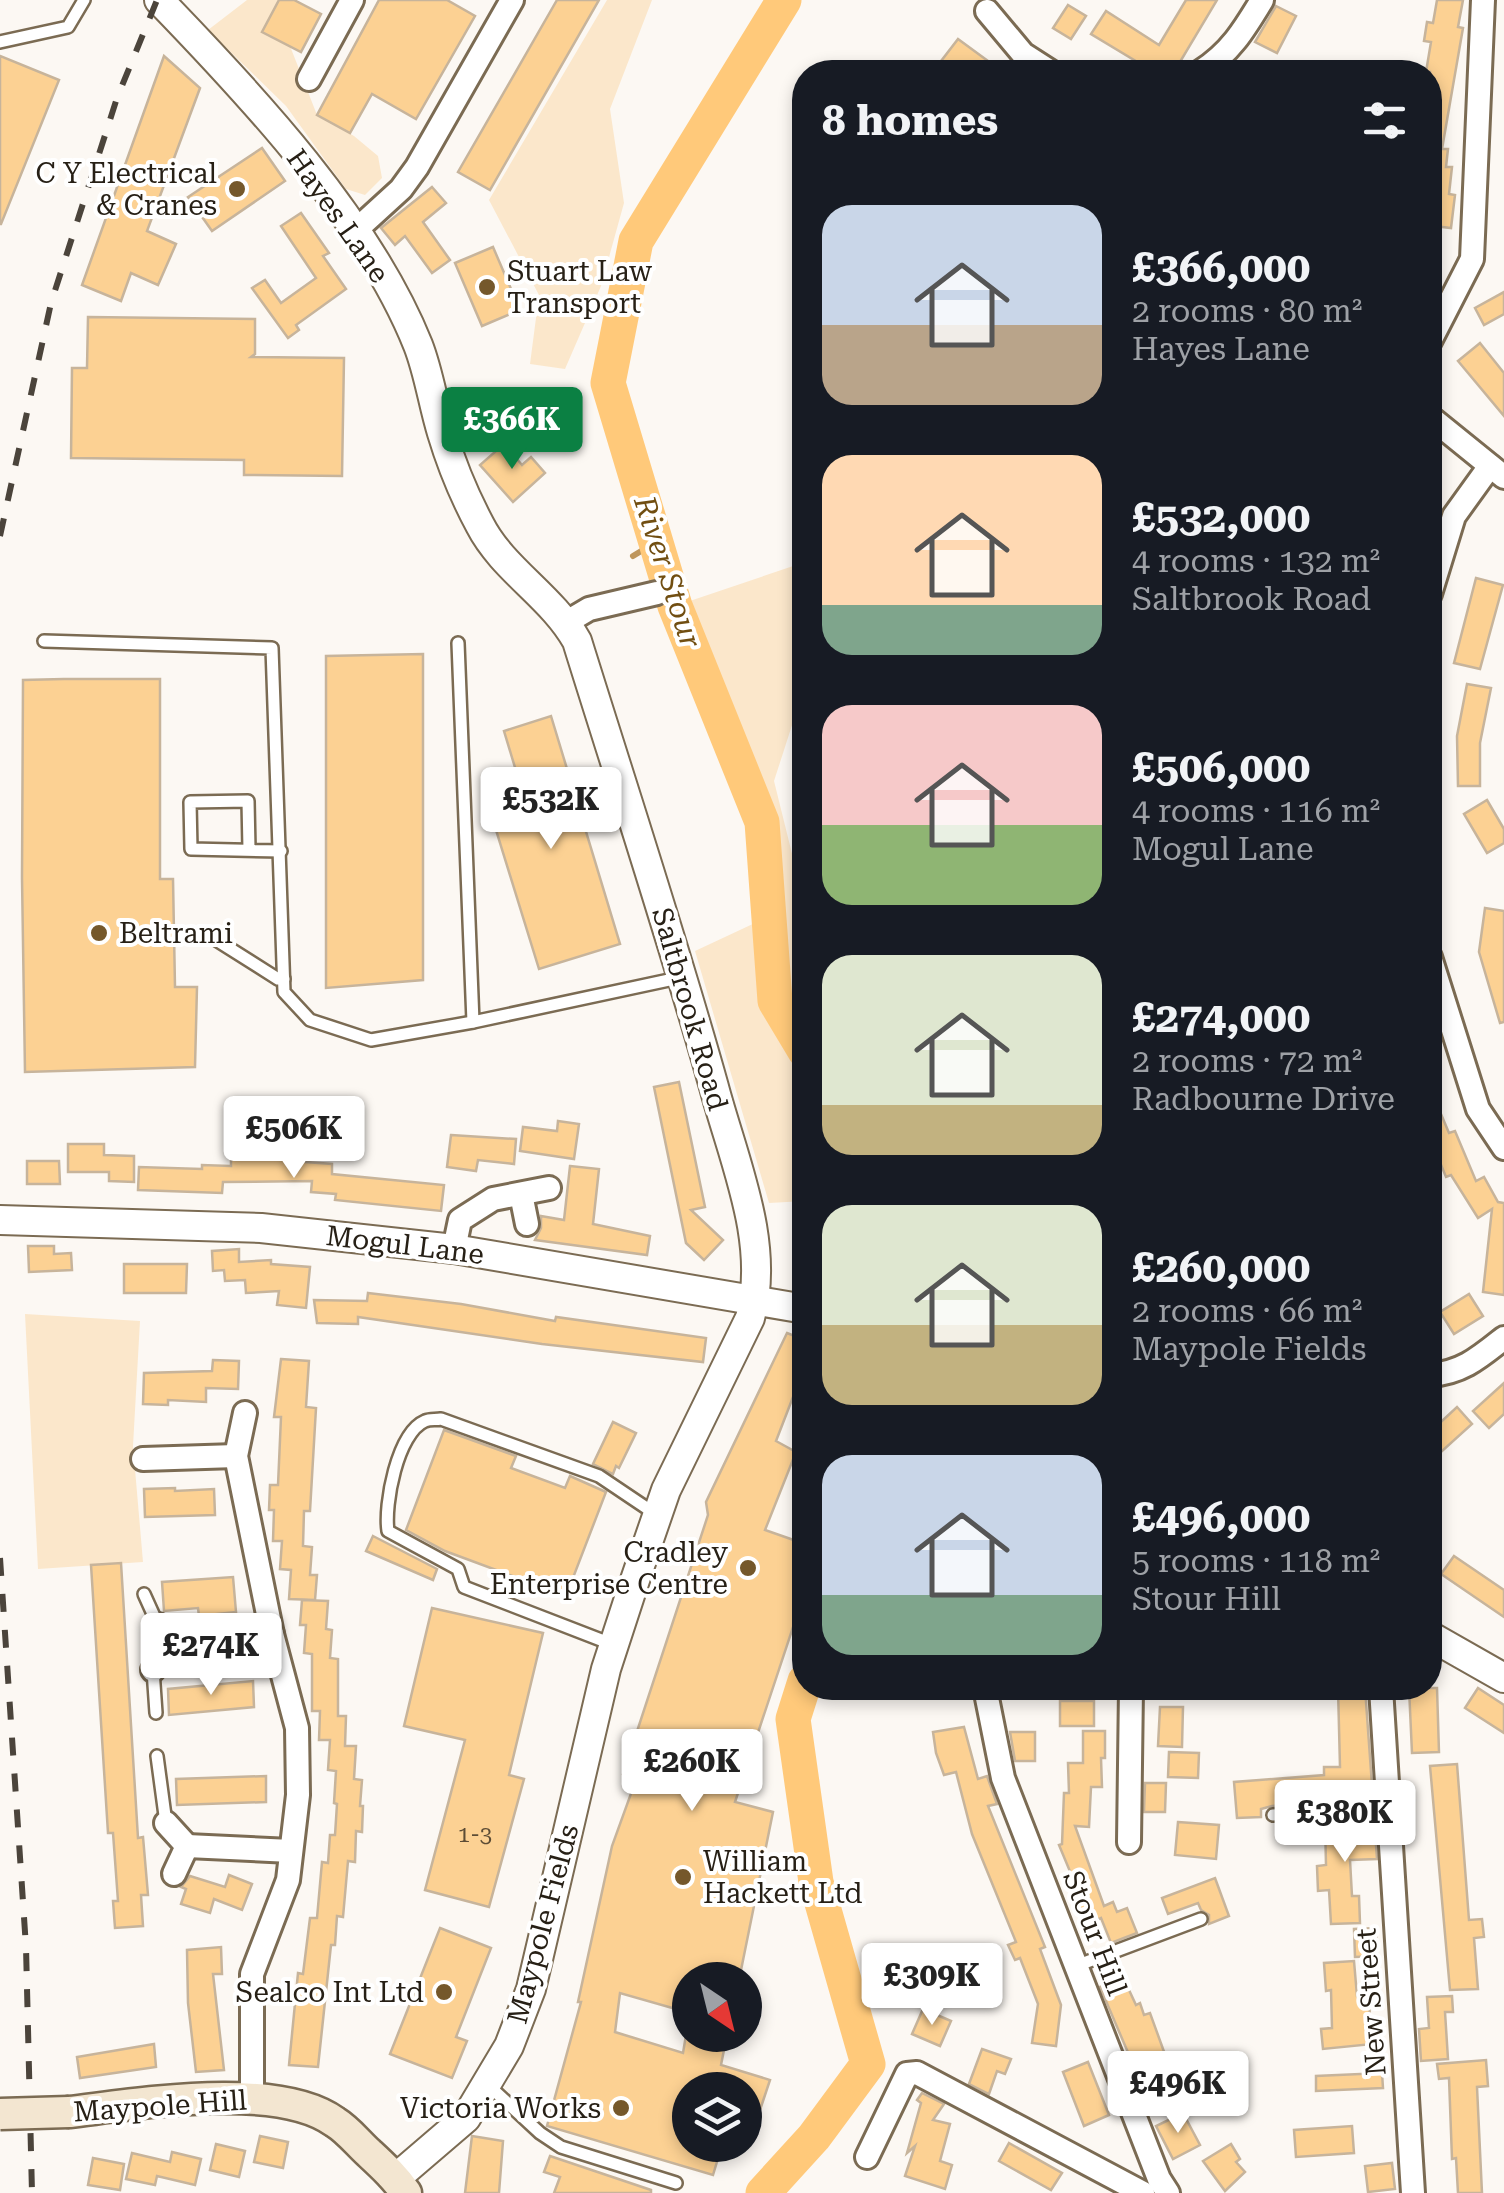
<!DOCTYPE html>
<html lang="en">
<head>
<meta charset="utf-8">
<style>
	:root { --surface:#171b24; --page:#242831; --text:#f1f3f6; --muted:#9ea1a6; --accent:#0b8043 }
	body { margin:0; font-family:"Roboto Serif",serif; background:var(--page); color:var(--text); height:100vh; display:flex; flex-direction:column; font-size:38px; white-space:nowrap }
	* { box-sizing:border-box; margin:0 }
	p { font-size:32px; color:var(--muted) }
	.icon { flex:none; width:55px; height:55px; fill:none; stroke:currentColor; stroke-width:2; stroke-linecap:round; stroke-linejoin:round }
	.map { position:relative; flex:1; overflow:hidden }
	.drawer { position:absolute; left:792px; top:60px; width:650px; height:1640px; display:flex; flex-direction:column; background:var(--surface); border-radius:40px; box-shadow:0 5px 15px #0003 }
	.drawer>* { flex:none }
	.needle { width:65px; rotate:145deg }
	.buttons { position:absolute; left:672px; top:1962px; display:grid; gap:20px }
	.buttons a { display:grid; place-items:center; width:90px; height:90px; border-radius:50%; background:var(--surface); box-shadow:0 5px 15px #0003; font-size:50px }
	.price { position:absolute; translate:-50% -85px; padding:0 22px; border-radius:10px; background:#fff; color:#222; font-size:32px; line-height:65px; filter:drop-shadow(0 2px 5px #0008) }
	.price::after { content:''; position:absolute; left:50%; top:60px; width:30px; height:22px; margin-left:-15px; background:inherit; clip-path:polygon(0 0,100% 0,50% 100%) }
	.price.active { background:var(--accent); color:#fff }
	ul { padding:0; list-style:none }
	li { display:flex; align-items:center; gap:30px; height:250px; padding:0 30px }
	li span { display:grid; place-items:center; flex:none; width:280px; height:200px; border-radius:30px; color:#555 }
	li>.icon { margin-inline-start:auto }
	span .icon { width:120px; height:120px; fill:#fffc; stroke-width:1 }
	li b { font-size:42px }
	h2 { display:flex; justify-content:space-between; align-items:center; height:120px; padding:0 30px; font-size:42px }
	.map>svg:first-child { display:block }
	.green { fill:#fbe7cb }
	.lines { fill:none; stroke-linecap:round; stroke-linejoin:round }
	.stream { stroke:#be965c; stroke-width:6 }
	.river { stroke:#ffc97a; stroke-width:35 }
	.building { fill:#fcd193; stroke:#c7b49b; stroke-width:2.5 }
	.service-casing { stroke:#7b6b53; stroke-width:16 }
	.minor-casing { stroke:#7b6b53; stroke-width:28 }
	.tertiary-casing { stroke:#7b6b53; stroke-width:32 }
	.secondary-casing { stroke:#7b6b53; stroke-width:35 }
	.service { stroke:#fff; stroke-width:11 }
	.minor { stroke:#fff; stroke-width:22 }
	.tertiary { stroke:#fff; stroke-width:28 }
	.secondary { stroke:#f3e6d1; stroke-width:30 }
	.rail { stroke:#4b443b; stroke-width:6; stroke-dasharray:18 18; stroke-linecap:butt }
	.secondary-bridge-casing { stroke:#7b6b53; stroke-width:35; stroke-linecap:butt }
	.secondary-bridge { stroke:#f3e6d1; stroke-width:30 }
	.poi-dot { fill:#75582b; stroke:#fff; stroke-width:4 }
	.labels { text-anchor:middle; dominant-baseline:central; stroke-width:8; stroke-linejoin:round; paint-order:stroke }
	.number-label { font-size:22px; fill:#5c4c35 }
	.poi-label { font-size:28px; fill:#272016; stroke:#fff; text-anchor:end }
	.street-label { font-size:28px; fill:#272016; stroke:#fff }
	.water-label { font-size:30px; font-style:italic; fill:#714e11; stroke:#fff }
</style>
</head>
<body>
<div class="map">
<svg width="1504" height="2193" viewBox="0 0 1504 2193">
	<rect width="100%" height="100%" fill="#fcf8f3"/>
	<g class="green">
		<path d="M247,0h32l-17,32 28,14 27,69 37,21 24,20 4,22 -17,17 -19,-6 -60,-83 -78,-76z"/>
		<path d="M607,0h45l-42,109 14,94 -23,83 -36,83 -35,-5 9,-69 -50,-95z"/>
		<path d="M805,562v123l-31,96 31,125v295l-36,2 -74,-252 73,-34 -6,-95 -87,-216z"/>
		<path d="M25,1314l115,7 -7,125 10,116 -105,7z"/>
	</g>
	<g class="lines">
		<path class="stream" d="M633,556l23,-14"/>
		<g class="river">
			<path d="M784,0l-148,241 -28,142 67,223 87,216 13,179 30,50"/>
			<path d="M763,2193l51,-56 54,-73 -52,-182 -23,-163 12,-38"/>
		</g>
	</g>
	<g class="building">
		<path d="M279,0h15l27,14 -20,38 -39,-20z"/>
		<path d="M379,0h68l28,16 -59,103 -44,-25 -22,39 -33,-18z"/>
		<path d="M557,0h42l-109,190 -32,-18z"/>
		<path d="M1186,0h31l-43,72h-20l-63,-38 15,-23 53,34z"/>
		<path d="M1437,0h26l-5,27 5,1 -21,121h6l-2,18h6l-3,27 6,1 -4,33 -18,-2 2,-16 -5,-1v-137h-4l5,-30 -7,-1 3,-19 6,1z"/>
		<path d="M1068,5l18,11 -15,23 -18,-11z"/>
		<path d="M1276,6l20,10 -19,37 -22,-11z"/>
		<path d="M958,39l45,33h-55l-10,-7z"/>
		<path d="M0,56l59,24 -58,144h-1z"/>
		<path d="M164,56l36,32 -53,143 29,13 -18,41 -27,-12 -10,28 -39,-16z"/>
		<path d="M262,148l23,33 -73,50 -24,-34z"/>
		<path d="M432,187l14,16 -23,19 27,38 -18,13 -27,-37 -10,9 -14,-17z"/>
		<path d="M301,213l28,40 -6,3 23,33 -50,36 3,5 -11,8 -36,-50 13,-8 16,23 35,-25 -35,-52z"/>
		<path d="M493,247l27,63 -38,16 -27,-63z"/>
		<path d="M1504,292v22l-20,11 -9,-17z"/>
		<path d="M88,317l167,2v35l-4,3 93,1 -2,118 -98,-1v-15l-173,-2 1,-90h15z"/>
		<path d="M1480,343l24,30v43l-46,-55z"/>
		<path d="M504,444l18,21 9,-8 14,16 -32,29 -33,-37z"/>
		<path d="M1476,578l27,7 -23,84 -26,-6z"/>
		<path d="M423,654v326l-97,8v-332z"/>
		<path d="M64,679h96v200h13l2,108h22l-2,80 -170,5 -3,-194 1,-198z"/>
		<path d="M1467,684l24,4 -11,55v43h-22l-1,-50z"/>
		<path d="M551,716l69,228 -81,25 -51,-165 35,-10 -19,-63z"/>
		<path d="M1487,800l17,29v14l-17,10 -23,-39z"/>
		<path d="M1485,908l19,3v111l-4,1 -21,-71z"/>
		<path d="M679,1082l26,125 -14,3 32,30 -19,20 -18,-17 -32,-156z"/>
		<path d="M1430,1088l19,45 6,-2 21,50 8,-4 14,25 6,1v92l-21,-3 9,-83 -14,9 -27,-43 -5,2 -16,-39z"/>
		<path d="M558,1121l21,3 -5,35 -54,-8 3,-24 34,4z"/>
		<path d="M451,1135l65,4 -2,25 -36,-4 -2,11 -29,-4z"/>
		<path d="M68,1144h36v11l30,1v26l-25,-1v-9h-41z"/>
		<path d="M231,1156h75v6l26,2v10l112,11 -3,26 -106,-11 1,-6 -25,-2 1,-11 -89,1 -1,11 -84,-3 1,-23 63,2v-4l29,1z"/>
		<path d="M27,1161h32l1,23h-33z"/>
		<path d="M570,1166l29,3 -6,55 57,12 -3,19 -112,-15 6,-12v-12l23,4z"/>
		<path d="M28,1246h26v8l17,-1 1,17 -43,2z"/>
		<path d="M239,1249v13l32,-2v4l39,3 -4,41 -29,-3 2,-14 -33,2 -1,-13 -20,1 -1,-11 -11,1 -1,-20z"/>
		<path d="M124,1264h63l-1,29h-62z"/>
		<path d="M368,1293l93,11 94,17 1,-4 150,21 -3,24 -161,-18 -184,-27v7l-41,-1 -3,-23 53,1z"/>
		<path d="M1469,1294l14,22 -29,18 -14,-22z"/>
		<path d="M787,1333l18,7v26l-29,75 20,11 -31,78 40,14v47l-70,211 38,10 -34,168h-49v33l-70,-20 -5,39 68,21 3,-18h41l-6,30 49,15 -22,66h-3v-56h-55v55h32l-9,30 -166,-49 34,-124h-3l34,-156 25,-69 -14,-3 85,-259 -2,-13z"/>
		<path d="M281,1359l28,2 -3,46 10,1 -6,103h-6l-1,35 9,1 -2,28h7l-2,25 -26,-1 2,-29 -11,-1 2,-28h-9l1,-31h-5l1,-25h8l3,-68h-7z"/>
		<path d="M213,1360l26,1 -1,28 -32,-1v14l-38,-2v5l-25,-1 1,-31 68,-2z"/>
		<path d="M1504,1383v31l-15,14 -16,-17z"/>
		<path d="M1457,1407l15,17 -42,38v-30z"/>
		<path d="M613,1422l23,11 -17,35 -3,-2 -3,8 -20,-10z"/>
		<path d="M444,1430l72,26 -5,12 54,20 5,-12 36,16 -40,104 -121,-45 -39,-21z"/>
		<path d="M175,1488v3l39,-2 1,26 -70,2 -1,-28z"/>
		<path d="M373,1536l64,33 -4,11 -67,-29z"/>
		<path d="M1454,1556l50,34v27l-63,-43z"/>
		<path d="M121,1563l17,275 5,-1 5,58h-7l2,31 -28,2 -2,-27h5l-5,-68h-5l-17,-268z"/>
		<path d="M233,1577l3,35 -37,4 -1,-8 -34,3 -2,-29z"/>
		<path d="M302,1600l26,1 -2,28 6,1 -2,28 8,1v57h8l-1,30h11l-2,33 8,1 -2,26h3l-1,26 -6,-1 -1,31 -7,-1 -5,56 -6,-1 -2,29h-4l-13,122 -29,-2 9,-92 5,1 7,-56h7l5,-56 6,1 2,-28h5l2,-31 -3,-1 2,-32 -8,-1 2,-30h-11l1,-29h-8v-57l-8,-1 2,-28h-6z"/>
		<path d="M432,1608l111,25 -34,142 15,4 -35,128 -64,-17 40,-150 -61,-14z"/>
		<path d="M253,1681l1,26 -85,8 -1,-26z"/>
		<path d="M1338,1688h27l8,111 -101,7 -11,3v8l-24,1 -3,-36 90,-7v-8h16z"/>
		<path d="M1409,1688h28l2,64 -27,1z"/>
		<path d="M1478,1688l26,17v28l-39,-25z"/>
		<rect x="1060" y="1701" width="34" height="25"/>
		<path d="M1160,1707h23l-1,40 -24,-1z"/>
		<path d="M964,1727l14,52 9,-3 10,28 -9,2 57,141 -5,2 21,56 -5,41 -24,-3 6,-39 -18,-46 -5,2 -7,-15 8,-3 -44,-108 -16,-62 -12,3 -8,-22 -3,-21z"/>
		<path d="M1083,1731h22v27h-4l1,29h-11l-2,40 -14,-1 29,80 9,-4 4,10 10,-4 10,25 -26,10 -10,-25 -15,7 -17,-42 5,-2 -15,-36 3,-1 2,-51h5l-1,-30h15z"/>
		<path d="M1010,1732h25v29h-20z"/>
		<path d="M1169,1752l30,1 -1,25 -30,-1z"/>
		<path d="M1457,1764l12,156 13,-1 2,18 -10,1 4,51 -28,1 -20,-224z"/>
		<path d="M266,1776v26l-89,3 -1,-26z"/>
		<path d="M1145,1783h21l-1,29h-21z"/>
		<path d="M1374,1817l3,42 -27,1 2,36h7l1,27 -29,1 -2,-34 -11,1 -1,-25 9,-1 -1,-44z"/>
		<path d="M1178,1822l41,3 -3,34 -41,-4z"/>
		<path d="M229,1875l23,9 -10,26 -28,-11 -4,14 -29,-9 5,-15 -5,-2 9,-11 35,11z"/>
		<path d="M1215,1878l14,38 -20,8v-9l-8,-5 -3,-7 -30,11 -6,-16z"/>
		<path d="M440,1928l51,20 -35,89 11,4 -15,37 -62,-24z"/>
		<path d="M1376,1928l1,28 -22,1 -1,-28z"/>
		<path d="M221,1947l1,27h-9l11,96 -28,2 -8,-69 -1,-53z"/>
		<path d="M1354,1961l3,35 11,-1 5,49 -50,5 -2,-20 11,-1 -1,-38 -5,1 -2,-28z"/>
		<path d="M1123,1977l13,28 4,-2 4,12 6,-2 17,47 15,-6 9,24 10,-4 2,5 19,-7 7,17 -48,19 -11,-28 -26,10 -44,-103z"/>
		<path d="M1452,1996l1,16h-8l3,47 -27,2 -2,-32 10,-1 -2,-31z"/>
		<path d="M923,2009l28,12 -11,25 -28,-12z"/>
		<path d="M154,2044l2,23 -76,11 -3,-21z"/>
		<path d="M982,2049l29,10 -6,15 -8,-3 -8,23 -20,-10z"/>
		<path d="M1486,2060l2,26 -11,1 5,106h-24l-2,-35 -4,1 -3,-81 -10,1 -2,-15z"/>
		<path d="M1088,2062l21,53 -25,11 -21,-54z"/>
		<path d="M1382,2073l1,15 -67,3v-15z"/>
		<path d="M922,2093l22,11 -11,16 17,4 -10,37 12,4 -7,24 -40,-13 10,-30 -8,7 14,-50 -4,-3z"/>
		<path d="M1183,2113l17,32 -27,14 -17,-33z"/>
		<path d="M1352,2126l2,27 -58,4 -2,-27z"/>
		<path d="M260,2136l28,6 -5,26 -29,-6z"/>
		<path d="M472,2136l31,5 -4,52h-34z"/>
		<path d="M1009,2143l53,30 -11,17 -52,-29z"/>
		<path d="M216,2144l29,7 -6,26 -29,-7z"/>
		<path d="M1231,2144l9,15 -4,3 9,10 -20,19 -22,-30z"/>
		<path d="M172,2152l29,7 -6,26 -38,-9 -2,9 -29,-6 6,-26 38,9z"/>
		<path d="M550,2156l101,34v3h-97l6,-16 -16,-5z"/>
		<path d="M93,2158l31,6 -4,26 -32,-5z"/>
		<path d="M1392,2163l3,26 -27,3 -3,-26z"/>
	</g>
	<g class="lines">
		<g class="service-casing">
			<g id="service">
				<path d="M0,42l68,-15 16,-27"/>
				<path d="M44,641l228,7 12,344 26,28 61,20 102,-18 210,-45"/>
				<path d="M458,643l15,379"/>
				<path d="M249,849l-1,-48 -58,1 1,47 90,2"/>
				<path d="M210,936l68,43h6"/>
				<path d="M144,1594l14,31"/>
				<path d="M614,1645l-150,-58 -6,-18 -70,-38c-4,-26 9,-98 37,-110 5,-2 10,-1 16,-2l158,57 58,39"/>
				<path d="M153,1670l3,43"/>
				<path d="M157,1756l9,67"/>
				<path d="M1273,1815l116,-8"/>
				<path d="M1076,1966l125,-47"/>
				<path d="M488,2085l52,48 21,14 115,36"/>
			</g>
		</g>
		<g class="minor-casing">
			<g id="minor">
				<path d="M987,11l36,43 28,18"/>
				<path d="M1200,72c30,-19 44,-42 62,-72"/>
				<path d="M309,79l43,-79"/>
				<path d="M355,231l46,-42 16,-22 95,-167"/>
				<path d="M1430,341l42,-82 11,-259"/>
				<path d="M1430,417l74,60"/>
				<path d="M1430,594l24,-78 36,-50"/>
				<path d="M567,622l22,-13 68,-16"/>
				<path d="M1430,957l48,152 26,39"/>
				<path d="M521,1194l6,30"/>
				<path d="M454,1249l6,-29 33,-21 56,-11"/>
				<path d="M1430,1375c32,-2 50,-18 74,-37"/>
				<path d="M245,1413l-9,43 36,178 25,94 1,67 -10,85 -36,94v125"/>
				<path d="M143,1459l93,-3"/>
				<path d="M168,1649l104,-15"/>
				<path d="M153,1670l15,-21 -10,-24"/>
				<path d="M985,1688l18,90 156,401 9,14"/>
				<path d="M1381,1688l32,505"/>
				<path d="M166,1823l21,23 -13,28"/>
				<path d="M1129,1842l2,-154"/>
				<path d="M187,1846l104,5"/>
				<path d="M867,2157l40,-83 10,-1 226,120"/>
			</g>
		</g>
		<g class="tertiary-casing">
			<g id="tertiary">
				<path d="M159,0c93,96 209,220 259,345 11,28 15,59 24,88 9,30 23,64 38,92 23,45 72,71 97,116 46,148 95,296 137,446 19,72 57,156 36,231l-84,172 -31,90 -29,89 -75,320 -22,57 -43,72 -70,60"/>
				<path d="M0,1220l261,8 193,21 351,60"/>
				<path d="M1430,1636l74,42"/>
			</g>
		</g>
		<g class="secondary-casing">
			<path id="secondary" d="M69,2112c69,-8 208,-32 266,10 13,8 23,21 34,31 14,13 26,24 37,40"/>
		</g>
		<use href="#service" class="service"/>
		<use href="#minor" class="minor"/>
		<use href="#tertiary" class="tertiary"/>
		<use href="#secondary" class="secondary"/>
		<g class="rail">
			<path d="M0,536l51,-233 66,-205 40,-98"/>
			<path d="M0,1558l26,389 6,246"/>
		</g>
		<g class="secondary-bridge-casing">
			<path id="secondary-bridge" d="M0,2114l69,-2"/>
		</g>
		<use href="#secondary-bridge" class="secondary-bridge"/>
	</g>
	<g class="poi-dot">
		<circle cx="237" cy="189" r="10"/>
		<circle cx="487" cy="287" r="10"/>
		<circle cx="99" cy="933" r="10"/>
		<circle cx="748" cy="1568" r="10"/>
		<circle cx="683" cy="1877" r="10"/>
		<circle cx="444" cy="1992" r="10"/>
		<circle cx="621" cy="2108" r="10"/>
	</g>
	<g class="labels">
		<g class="number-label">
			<text x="475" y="1834">1-3</text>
		</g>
		<g class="poi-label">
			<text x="217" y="173">C Y Electrical<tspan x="217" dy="32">&amp; Cranes</tspan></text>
			<text x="507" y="271" text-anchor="start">Stuart Law<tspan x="507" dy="32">Transport</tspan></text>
			<text x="119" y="933" text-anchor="start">Beltrami</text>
			<text x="728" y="1552">Cradley<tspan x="728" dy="32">Enterprise Centre</tspan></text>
			<text x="703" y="1861" text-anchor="start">William<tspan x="703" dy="32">Hackett Ltd</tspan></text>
			<text x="424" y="1992">Sealco Int Ltd</text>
			<text x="601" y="2108">Victoria Works</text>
		</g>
		<g class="street-label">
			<text transform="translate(338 216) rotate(55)">Hayes Lane</text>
			<text transform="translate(690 1009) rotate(74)">Saltbrook Road</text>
			<text transform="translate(405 1245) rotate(7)">Mogul Lane</text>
			<text transform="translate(543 1924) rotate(-75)">Maypole Fields</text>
			<text transform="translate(1095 1933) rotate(69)">Stour Hill</text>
			<text transform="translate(1371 2002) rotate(-94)">New Street</text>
			<text transform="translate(160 2106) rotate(-4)">Maypole Hill</text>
		</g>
		<g class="water-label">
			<text transform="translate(668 572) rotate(72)">River Stour</text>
		</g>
	</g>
</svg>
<div class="buttons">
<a><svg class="needle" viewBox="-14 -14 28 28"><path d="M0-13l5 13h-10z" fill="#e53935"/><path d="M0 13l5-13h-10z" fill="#9ea1a6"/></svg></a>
<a><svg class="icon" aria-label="layers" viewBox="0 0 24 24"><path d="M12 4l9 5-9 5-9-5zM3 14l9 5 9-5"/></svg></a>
</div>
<b class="price active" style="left:512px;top:472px">£366K</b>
<b class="price" style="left:551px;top:852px">£532K</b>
<b class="price" style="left:294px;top:1181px">£506K</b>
<b class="price" style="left:211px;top:1698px">£274K</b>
<b class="price" style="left:692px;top:1814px">£260K</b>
<b class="price" style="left:1345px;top:1865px">£380K</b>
<b class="price" style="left:932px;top:2028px">£309K</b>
<b class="price" style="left:1178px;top:2136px">£496K</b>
<section class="drawer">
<h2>8 homes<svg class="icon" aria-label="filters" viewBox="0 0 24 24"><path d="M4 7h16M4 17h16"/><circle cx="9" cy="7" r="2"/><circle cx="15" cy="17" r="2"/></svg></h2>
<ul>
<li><span style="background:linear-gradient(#c9d6e8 60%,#b9a48a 0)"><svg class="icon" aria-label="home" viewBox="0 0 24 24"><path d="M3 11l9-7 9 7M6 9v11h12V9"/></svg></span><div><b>£366,000</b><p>2 rooms · 80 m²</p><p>Hayes Lane</p></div></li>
<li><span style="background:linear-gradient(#ffd9b3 75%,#7fa58c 0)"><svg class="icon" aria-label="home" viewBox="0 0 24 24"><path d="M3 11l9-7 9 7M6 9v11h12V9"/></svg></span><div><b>£532,000</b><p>4 rooms · 132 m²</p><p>Saltbrook Road</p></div></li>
<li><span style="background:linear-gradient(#f6c9c9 60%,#8fb573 0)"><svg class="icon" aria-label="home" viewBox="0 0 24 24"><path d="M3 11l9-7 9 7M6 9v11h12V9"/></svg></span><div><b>£506,000</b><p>4 rooms · 116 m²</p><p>Mogul Lane</p></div></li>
<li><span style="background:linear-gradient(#dfe7d0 75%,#c2b280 0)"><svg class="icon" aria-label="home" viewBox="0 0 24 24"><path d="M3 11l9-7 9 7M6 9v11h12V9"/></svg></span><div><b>£274,000</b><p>2 rooms · 72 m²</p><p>Radbourne Drive</p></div></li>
<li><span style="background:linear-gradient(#dfe7d0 60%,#c2b280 0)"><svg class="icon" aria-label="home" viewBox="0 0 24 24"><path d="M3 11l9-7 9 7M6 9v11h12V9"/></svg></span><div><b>£260,000</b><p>2 rooms · 66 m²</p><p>Maypole Fields</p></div></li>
<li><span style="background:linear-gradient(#c9d6e8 70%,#7fa58c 0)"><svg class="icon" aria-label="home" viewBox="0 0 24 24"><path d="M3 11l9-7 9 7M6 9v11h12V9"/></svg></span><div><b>£496,000</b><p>5 rooms · 118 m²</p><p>Stour Hill</p></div></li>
</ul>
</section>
</div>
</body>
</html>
